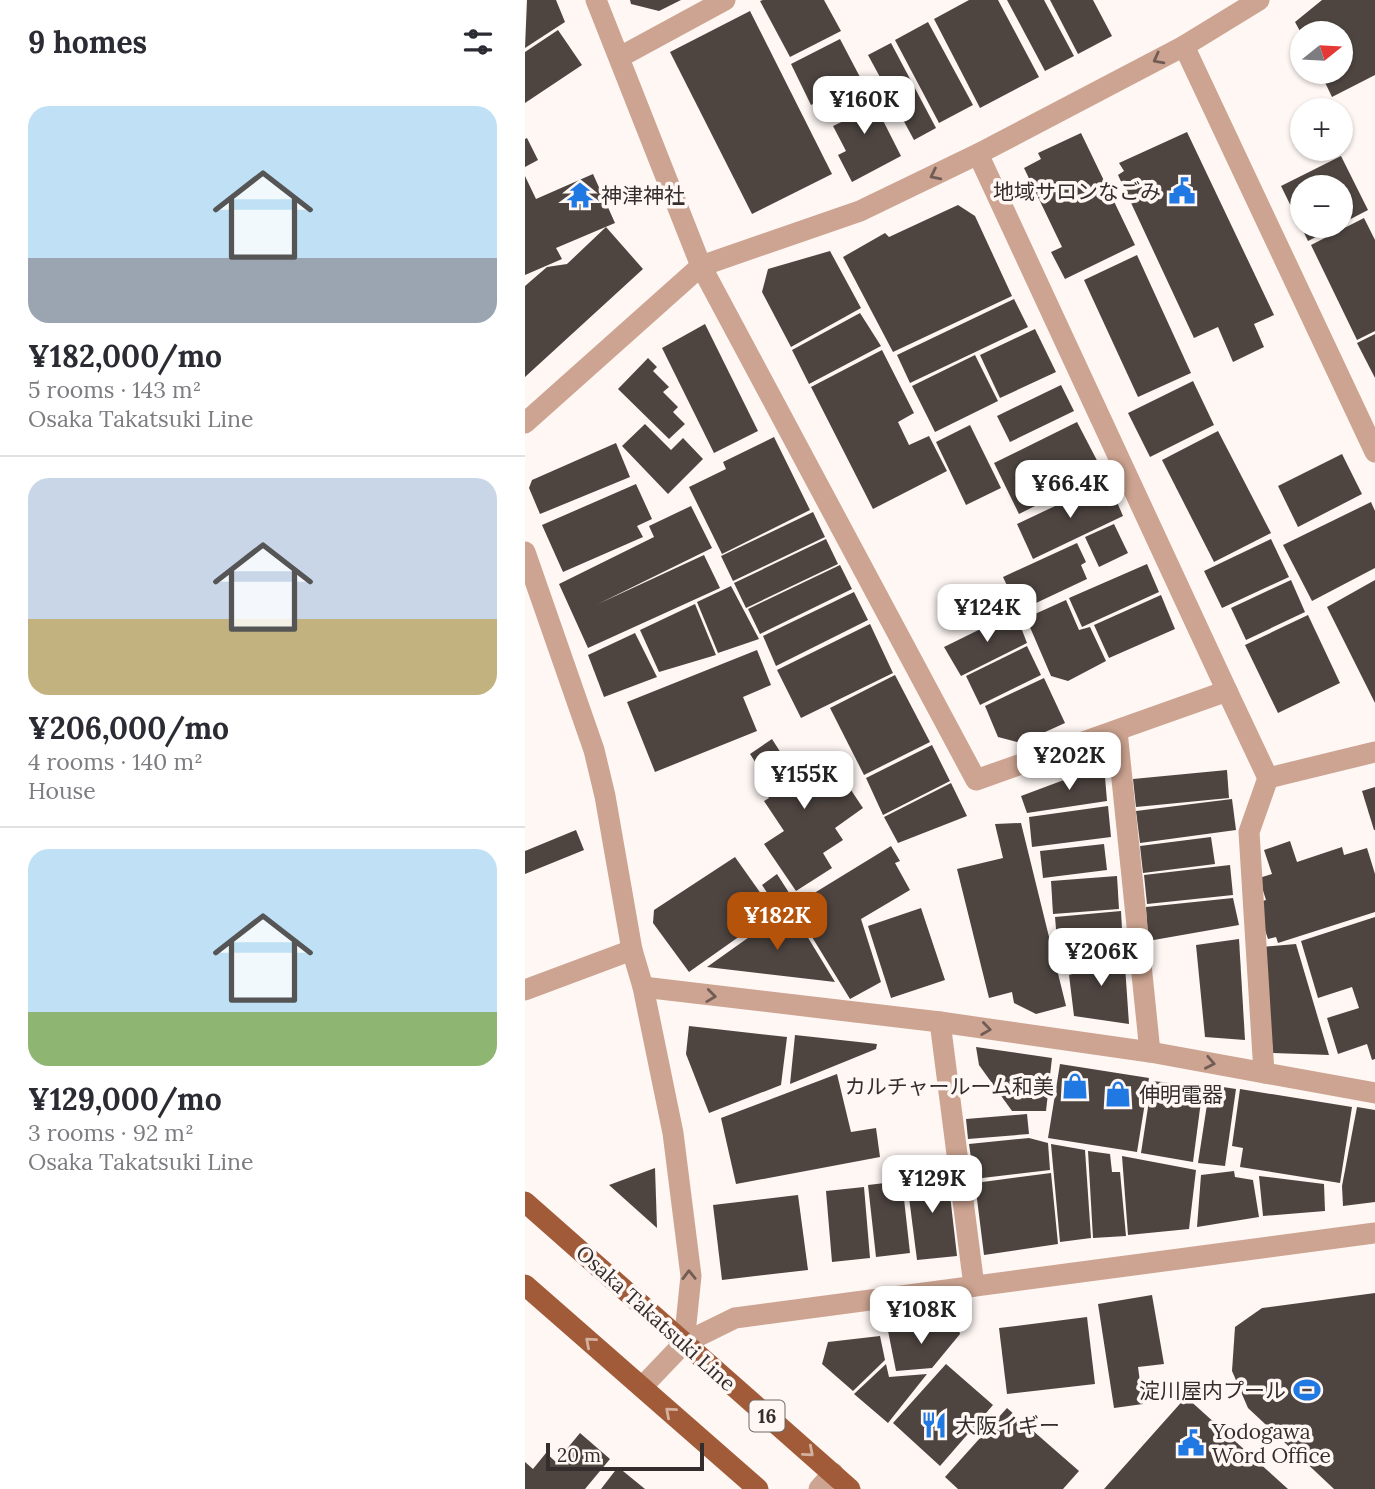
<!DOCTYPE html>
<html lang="en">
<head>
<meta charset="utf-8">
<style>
	:root { --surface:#fff; --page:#f2f2f3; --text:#2b2b33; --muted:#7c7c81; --line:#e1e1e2; --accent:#b45309 }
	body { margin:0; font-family:Lora,"Noto Sans JP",serif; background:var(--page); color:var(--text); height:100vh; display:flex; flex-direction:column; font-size:26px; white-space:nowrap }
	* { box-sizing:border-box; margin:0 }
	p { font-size:23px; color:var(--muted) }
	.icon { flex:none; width:38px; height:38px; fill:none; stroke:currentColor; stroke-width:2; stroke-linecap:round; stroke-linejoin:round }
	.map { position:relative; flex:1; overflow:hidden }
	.details { display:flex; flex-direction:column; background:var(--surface); width:525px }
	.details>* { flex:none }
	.needle { width:46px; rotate:72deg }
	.fabs { position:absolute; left:765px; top:21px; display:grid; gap:14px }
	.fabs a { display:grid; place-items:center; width:63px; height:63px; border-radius:50%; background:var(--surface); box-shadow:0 2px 5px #0004; font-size:35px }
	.scale { position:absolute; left:21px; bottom:18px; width:158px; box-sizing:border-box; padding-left:7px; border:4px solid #332e2d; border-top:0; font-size:19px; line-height:24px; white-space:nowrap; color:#332e2d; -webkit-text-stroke:5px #fef7f4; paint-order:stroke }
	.price { position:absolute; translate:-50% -60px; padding:0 16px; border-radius:14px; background:#fff; color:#222; font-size:23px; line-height:46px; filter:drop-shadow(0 2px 4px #0008) }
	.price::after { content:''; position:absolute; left:50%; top:42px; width:21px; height:16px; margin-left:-10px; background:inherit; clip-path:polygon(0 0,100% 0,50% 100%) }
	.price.selected { background:var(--accent); color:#fff }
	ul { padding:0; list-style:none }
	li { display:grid; align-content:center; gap:14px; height:371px; padding:0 28px }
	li+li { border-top:2px solid var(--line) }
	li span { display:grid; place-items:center; height:217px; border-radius:21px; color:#555 }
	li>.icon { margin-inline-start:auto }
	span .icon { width:126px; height:126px; fill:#fffc; stroke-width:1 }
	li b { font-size:30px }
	h2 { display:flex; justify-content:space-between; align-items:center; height:84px; padding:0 28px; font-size:30px }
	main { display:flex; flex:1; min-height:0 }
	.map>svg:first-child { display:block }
	.building { fill:#4e4541 }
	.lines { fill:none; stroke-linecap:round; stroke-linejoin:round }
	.street { stroke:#cda491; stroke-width:21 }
	.primary { stroke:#a15b38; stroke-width:21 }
	.oneway { stroke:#715d55 }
	.oneway2 { stroke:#d4b19f }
	.labels { text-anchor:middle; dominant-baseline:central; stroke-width:7; stroke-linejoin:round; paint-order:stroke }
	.shield { fill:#fef7f4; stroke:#706a69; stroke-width:2 }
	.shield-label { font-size:19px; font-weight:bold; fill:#332e2d }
	.poi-label { font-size:21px; fill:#332e2d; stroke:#fef7f4; text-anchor:start }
	.street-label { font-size:21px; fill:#332e2d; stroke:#fef7f4 }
</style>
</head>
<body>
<main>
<section class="details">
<h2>9 homes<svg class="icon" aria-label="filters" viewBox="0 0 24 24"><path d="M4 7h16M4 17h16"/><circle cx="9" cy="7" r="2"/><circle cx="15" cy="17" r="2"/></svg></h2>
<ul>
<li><span style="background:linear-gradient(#bfe0f5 70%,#9aa5b1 0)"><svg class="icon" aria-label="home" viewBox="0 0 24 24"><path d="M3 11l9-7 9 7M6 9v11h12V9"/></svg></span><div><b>¥182,000/mo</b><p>5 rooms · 143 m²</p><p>Osaka Takatsuki Line</p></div></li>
<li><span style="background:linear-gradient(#c9d6e8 65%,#c2b280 0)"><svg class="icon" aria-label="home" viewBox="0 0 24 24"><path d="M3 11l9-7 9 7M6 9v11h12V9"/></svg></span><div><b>¥206,000/mo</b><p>4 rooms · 140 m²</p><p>House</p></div></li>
<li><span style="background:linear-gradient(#bfe0f5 75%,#8fb573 0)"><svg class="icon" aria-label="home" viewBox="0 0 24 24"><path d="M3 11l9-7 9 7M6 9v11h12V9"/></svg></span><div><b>¥129,000/mo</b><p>3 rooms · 92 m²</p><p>Osaka Takatsuki Line</p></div></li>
</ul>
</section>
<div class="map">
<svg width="850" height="1489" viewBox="0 0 850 1489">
	<rect width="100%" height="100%" fill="#fef7f4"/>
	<g class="building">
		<path d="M2,0h29l9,22 -40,26z"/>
		<path d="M105,0h51l-22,11 -28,-7z"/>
		<path d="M238,0h61l17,31 -51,26 -30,-56z"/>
		<path d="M444,0h29l41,77 -59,31 -46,-89z"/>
		<path d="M482,0h37l30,56 -29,15z"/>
		<path d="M525,0h43l19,36 -34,18z"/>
		<path d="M797,0h53v75l-43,22 -12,-25h21v-39h-40l-6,-11z"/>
		<path d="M225,11l82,163 -80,40 -82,-162z"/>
		<path d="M403,22l45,83 -34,18 -44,-83z"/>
		<path d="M33,30l24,35 -57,38v-51z"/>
		<path d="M315,39l21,40 -50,26 -20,-41z"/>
		<path d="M366,43l45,85 -22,12 -46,-85z"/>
		<path d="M339,83l37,73 -49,26 -14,-27 8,-4 -13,-25 19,-9 -11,-22z"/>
		<path d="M662,132l87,183 -20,9 10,23 -31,15 -15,-35 -24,11 -76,-163 6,-4 -5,-8z"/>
		<path d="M556,133l54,112 -70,34 -14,-27 11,-5 -38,-79 17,-9 -3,-6z"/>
		<path d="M2,138l11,22 -13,7v-28z"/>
		<path d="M816,156l27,54 -27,14v-37h-39v39h36l-30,15 -27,-55z"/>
		<path d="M68,174l22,49 -59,25 6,11 -37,16v-99l11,23z"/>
		<path d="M433,205l17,11 37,80 -119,56 -50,-95 42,-24 4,4z"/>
		<path d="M839,218l11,22v91l-18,9 -46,-95z"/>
		<path d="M81,227l37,42 -118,108v-91l22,-19 20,-3z"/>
		<path d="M305,251l31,57 -70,39 -29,-55 6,-23z"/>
		<path d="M612,255l54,118 -53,24 -54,-117z"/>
		<path d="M489,299l14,28 -118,56 -13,-28z"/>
		<path d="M335,313l21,33 -72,38 -17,-34z"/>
		<path d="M180,324l53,107 -44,22 -52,-105z"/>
		<path d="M510,329l21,43 -56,26 -20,-43z"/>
		<path d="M850,334v44l-18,-35z"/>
		<path d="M357,350l32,63 -16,9 11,23 20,-9 18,35 -74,38 -62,-122z"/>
		<path d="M450,355l23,46 -63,31 -23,-46z"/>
		<path d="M123,358l9,9 -4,4 16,16 -6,5 15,15 -5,5 12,12 -16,15 -51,-50z"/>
		<path d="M668,381l21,44 -64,32 -22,-44z"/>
		<path d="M536,385l13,26 -64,31 -13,-26z"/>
		<path d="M552,422l26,50 -84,42 -25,-51z"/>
		<path d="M120,424l26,26 12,-12 20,21 -35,35 -46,-48z"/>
		<path d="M445,425l31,63 -35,17 -30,-63z"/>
		<path d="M693,431l53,102 -57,29 -52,-102z"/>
		<path d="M249,437l36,73 -88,44 -33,-67 37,-18 -3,-7z"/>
		<path d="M91,443l14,34 -90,37 -11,-26 3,-8z"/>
		<path d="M817,454l20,40 -64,33 -20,-41z"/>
		<path d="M583,481l15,35 -90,43 -16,-35z"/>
		<path d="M111,484l16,35 -15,7 6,11 -80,35 -21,-47z"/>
		<path d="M846,502l4,9v57l-63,33 -29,-56z"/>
		<path d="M166,506l21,42 -114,56 106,-49 16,33 -132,60 -29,-64 95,-47 -5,-11z"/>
		<path d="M288,512l12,25 -92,44 -12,-25z"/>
		<path d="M589,524l14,29 -29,14 -14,-30z"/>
		<path d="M301,539l12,25 -92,44 -12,-25z"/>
		<path d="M746,539l18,38 -67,31 -18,-37z"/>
		<path d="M552,543l9,19 -5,3 6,14 -68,32 -16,-34z"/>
		<path d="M622,564l12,28 -77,35 -13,-29z"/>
		<path d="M315,565l12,24 -92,45 -12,-25z"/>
		<path d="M766,580l14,32 -59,28 -15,-32z"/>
		<path d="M850,580v123l-48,-96z"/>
		<path d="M206,586l28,53 -41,14 -21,-51z"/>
		<path d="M329,592l14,28 -92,46 -13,-30z"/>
		<path d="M636,595l14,34 -66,29 -15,-33z"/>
		<path d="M541,600l13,30 11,-3 16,34 -38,20 -17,-5 -25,-58z"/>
		<path d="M170,604l21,51 -57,17 -19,-42z"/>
		<path d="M490,612l12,31 -66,33 -17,-29z"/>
		<path d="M783,615l32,68 -62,30 -33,-68z"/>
		<path d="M345,624l23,49 -92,45 -24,-48z"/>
		<path d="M110,633l22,44 -53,20 -16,-42z"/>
		<path d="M502,646l14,29 -61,30 -14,-29z"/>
		<path d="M232,650l14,35 -28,12 14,34 -102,41 -28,-70z"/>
		<path d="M370,675l35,67 -66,33 -34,-67z"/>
		<path d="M519,678l21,45 -44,20 -23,-6 -13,-31z"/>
		<path d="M247,739l21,33 32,-21 38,57 -28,20 8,12 -20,13 9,15 -36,23 -32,-47 20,-13 -20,-30 5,-3 -14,-23 6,-4 -11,-17z"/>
		<path d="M407,745l18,36 -67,34 -17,-37z"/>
		<path d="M579,765l3,36 -80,12 -6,-17z"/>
		<path d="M702,770l2,28 -93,9 -3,-28z"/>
		<path d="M426,783l16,33 -69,27 -14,-26z"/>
		<path d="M850,787v43h-1l-12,-39z"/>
		<path d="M707,799l4,31 -96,13 -4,-32z"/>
		<path d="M583,806l3,31 -79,10 -3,-30z"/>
		<path d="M496,823l45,183 -30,8 -22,-11 -2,-11 -23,6 -32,-129 46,-11 -8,-34z"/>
		<path d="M51,830l8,20 -59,24v-23z"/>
		<path d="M686,837l4,27 -72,9 -3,-27z"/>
		<path d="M765,841l7,21 45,-15 2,8 23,-7 8,26v38l-97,31 -2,-6 -8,2 -12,-36 10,-3 -7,-22 13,-4 -8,-24z"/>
		<path d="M579,844l3,26 -64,8 -3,-27z"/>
		<path d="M366,846l9,15 -5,2 15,27 -49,29 20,63 -31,17 -57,-93z"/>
		<path d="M210,857l39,55 -85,60 -36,-49 1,-13z"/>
		<path d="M705,865l3,30 -86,9 -3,-29z"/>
		<path d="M252,874l16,25 -15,10 -16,-24z"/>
		<path d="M592,876l2,33 -66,5 -2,-33z"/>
		<path d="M708,898l6,27 -91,16 -2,-34z"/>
		<path d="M265,908l45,74 -128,-15z"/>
		<path d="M396,908l24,72 -54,18 -23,-72z"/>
		<path d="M596,911l2,36 -65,5 -3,-35z"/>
		<path d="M850,917v142l-3,1 -5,-16 -29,10 -11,-36 32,-10 -7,-21 -34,11 -17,-57z"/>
		<path d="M714,939l6,101 -40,-3 -9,-92z"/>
		<path d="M771,944l33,111 -56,-2 -11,-106z"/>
		<path d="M599,951l5,73 -55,-8 -5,-41 17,-5 -2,-16z"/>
		<path d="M164,1026l98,11 -6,48 -72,28 -23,-59z"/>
		<path d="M270,1035l82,9 -1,5 -86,35z"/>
		<path d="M451,1047l76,11 -6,53h-34l-33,-46z"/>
		<path d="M535,1064l89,14 -12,74 -89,-14z"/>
		<path d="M312,1074l14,58 25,-4 4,29 -144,27 -15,-66z"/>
		<path d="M627,1081l51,5 -10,76 -52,-9z"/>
		<path d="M685,1085l26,4 -11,77 -27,-3z"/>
		<path d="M715,1089l112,18 -12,76 -100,-16 3,-19 -11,-2z"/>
		<path d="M832,1107l18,3v92l-32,4 -1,-20z"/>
		<path d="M502,1114l2,20 -61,5 -2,-20z"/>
		<path d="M504,1138l19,5 2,27 -76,9 -5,-35z"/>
		<path d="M526,1144l34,6 6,88 -31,4z"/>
		<path d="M563,1151l22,3 2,18h8l6,64 -33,2z"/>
		<path d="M597,1156l74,14 -7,59 -61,6z"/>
		<path d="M130,1168l2,60 -48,-43z"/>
		<path d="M422,1169l10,87 -40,4 -11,-86z"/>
		<path d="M709,1171l1,6 18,3 6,37 -62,10 4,-52z"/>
		<path d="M526,1173l7,71 -74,11 -9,-72z"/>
		<path d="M734,1176l65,8 1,27 -62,5z"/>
		<path d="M377,1181l8,72 -34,4 -8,-72z"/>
		<path d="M339,1187l6,71 -38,4 -6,-71z"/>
		<path d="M273,1195l10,75 -86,10 -9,-75z"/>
		<path d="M850,1293v196h-41l-86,-81 -16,-37 3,-44 27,-19z"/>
		<path d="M627,1295l12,69 -26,3 5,37 -29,4 -16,-104z"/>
		<path d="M562,1317l8,67 -88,10 -8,-66z"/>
		<path d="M432,1323l3,11 -28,34 -36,3 -8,-40z"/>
		<path d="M355,1336l5,24 -32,31 -31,-27 6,-22z"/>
		<path d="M361,1364l3,13 38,-3 -39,49 -34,-29z"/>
		<path d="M421,1364l47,41 -53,61 -47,-43z"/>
		<path d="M661,1397l102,92h-184z"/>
		<path d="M482,1408l72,63 -16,18h-105l-13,-12z"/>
		<path d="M55,1433l30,26 -25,30h-60v-27l8,7 13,-16 10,9z"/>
		<path d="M93,1467l27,22h-44z"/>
	</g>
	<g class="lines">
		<g class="street">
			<path d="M71,0l105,266 275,514 251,-89 41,87 107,-26"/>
			<path d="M659,46l191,406"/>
			<path d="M95,57l105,-57"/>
			<path d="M453,154l249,537"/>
			<path d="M0,423l176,-157 159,-55 118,-57 206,-108 75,-46"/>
			<path d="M0,552l69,198 11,46 27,154 11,37 30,146 18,143 -7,67"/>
			<path d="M592,731l33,321"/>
			<path d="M118,987l297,35 210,30 225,41"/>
			<path d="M0,990l107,-40"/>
			<path d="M415,1022l34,264"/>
			<path d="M739,1073l-15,-241 19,-54"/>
			<path d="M117,1387l42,-44 51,-25 640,-85"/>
			<path d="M294,1489l14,-16"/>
		</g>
		<g class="primary">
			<path d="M0,1202l325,287"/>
			<path d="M0,1285l233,204"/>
		</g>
	</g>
	<defs><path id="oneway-chevron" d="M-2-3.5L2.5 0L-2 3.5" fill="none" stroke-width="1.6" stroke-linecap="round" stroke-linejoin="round" transform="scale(1.75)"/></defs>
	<g class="oneway">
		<use href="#oneway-chevron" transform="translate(633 59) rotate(152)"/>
		<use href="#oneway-chevron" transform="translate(410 175) rotate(154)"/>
		<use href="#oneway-chevron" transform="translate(186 996) rotate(7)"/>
		<use href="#oneway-chevron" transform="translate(461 1029) rotate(8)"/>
		<use href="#oneway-chevron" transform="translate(685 1063) rotate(11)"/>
		<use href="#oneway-chevron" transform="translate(164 1275) rotate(-91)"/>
	</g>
	<g class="oneway2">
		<use href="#oneway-chevron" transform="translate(65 1342) rotate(-139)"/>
		<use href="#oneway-chevron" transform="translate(145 1412) rotate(-139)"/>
		<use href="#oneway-chevron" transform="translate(284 1452) rotate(41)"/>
	</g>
	<defs>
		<g id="civic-bare" transform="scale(2.1)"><path d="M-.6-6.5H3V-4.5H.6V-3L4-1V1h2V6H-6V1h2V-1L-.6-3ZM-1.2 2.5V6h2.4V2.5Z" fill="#2079e3" stroke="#fef7f4" stroke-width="2.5" paint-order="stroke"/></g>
		<g id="temple-bare" transform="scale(2.1)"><path d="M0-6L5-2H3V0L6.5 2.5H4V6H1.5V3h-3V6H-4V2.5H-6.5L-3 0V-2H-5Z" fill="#2079e3" stroke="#fef7f4" stroke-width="2.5" paint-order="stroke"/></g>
		<g id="shop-bare" transform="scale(2.1)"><path d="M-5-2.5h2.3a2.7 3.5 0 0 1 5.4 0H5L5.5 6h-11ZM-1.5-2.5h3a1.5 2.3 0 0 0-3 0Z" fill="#2079e3" stroke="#fef7f4" stroke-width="2.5" paint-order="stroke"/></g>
		<g id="stadium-bare" transform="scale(2.1)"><path d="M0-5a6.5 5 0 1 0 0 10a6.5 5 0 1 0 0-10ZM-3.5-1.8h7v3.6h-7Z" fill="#2079e3" stroke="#fef7f4" stroke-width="2.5" paint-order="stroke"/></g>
		<g id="restaurant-bare" transform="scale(2.1)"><path d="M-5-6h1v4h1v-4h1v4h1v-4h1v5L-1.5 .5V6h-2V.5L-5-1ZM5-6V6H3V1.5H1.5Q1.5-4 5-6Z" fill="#2079e3" stroke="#fef7f4" stroke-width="2.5" paint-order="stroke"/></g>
	</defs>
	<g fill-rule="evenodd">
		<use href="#civic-bare" x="657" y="191"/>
		<use href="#temple-bare" x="55" y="195"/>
		<use href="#shop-bare" x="550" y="1086"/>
		<use href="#shop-bare" x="593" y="1094"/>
		<use href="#stadium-bare" x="782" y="1390"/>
		<use href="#restaurant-bare" x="409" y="1425"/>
		<use href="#civic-bare" x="666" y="1443"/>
	</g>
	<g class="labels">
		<rect class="shield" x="224.5" y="1400.5" width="35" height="31" rx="5"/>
		<g class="shield-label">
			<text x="242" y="1416">16</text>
		</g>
		<g class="poi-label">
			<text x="636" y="191" text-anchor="end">地域サロンなごみ</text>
			<text x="76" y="195">神津神社</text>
			<text x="529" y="1086" text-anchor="end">カルチャールーム和美</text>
			<text x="614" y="1094">伸明電器</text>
			<text x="761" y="1390" text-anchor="end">淀川屋内プール</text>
			<text x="430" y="1425">大阪イギー</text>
			<text x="687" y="1431">Yodogawa<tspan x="687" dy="24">Word Office</tspan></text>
		</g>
		<g class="street-label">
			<text transform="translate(131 1318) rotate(42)">Osaka Takatsuki Line</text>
		</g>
	</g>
</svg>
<div class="fabs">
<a><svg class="needle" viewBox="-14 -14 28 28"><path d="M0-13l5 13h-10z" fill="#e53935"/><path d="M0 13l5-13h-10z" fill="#7c7c81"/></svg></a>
<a>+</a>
<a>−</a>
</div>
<div class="scale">20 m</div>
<b class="price" style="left:339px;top:136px">¥160K</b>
<b class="price" style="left:545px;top:520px">¥66.4K</b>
<b class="price" style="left:462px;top:644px">¥124K</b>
<b class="price" style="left:544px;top:792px">¥202K</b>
<b class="price" style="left:279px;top:811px">¥155K</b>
<b class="price selected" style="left:252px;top:952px">¥182K</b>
<b class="price" style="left:576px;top:988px">¥206K</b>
<b class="price" style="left:407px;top:1215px">¥129K</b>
<b class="price" style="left:396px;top:1346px">¥108K</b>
</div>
</main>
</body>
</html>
